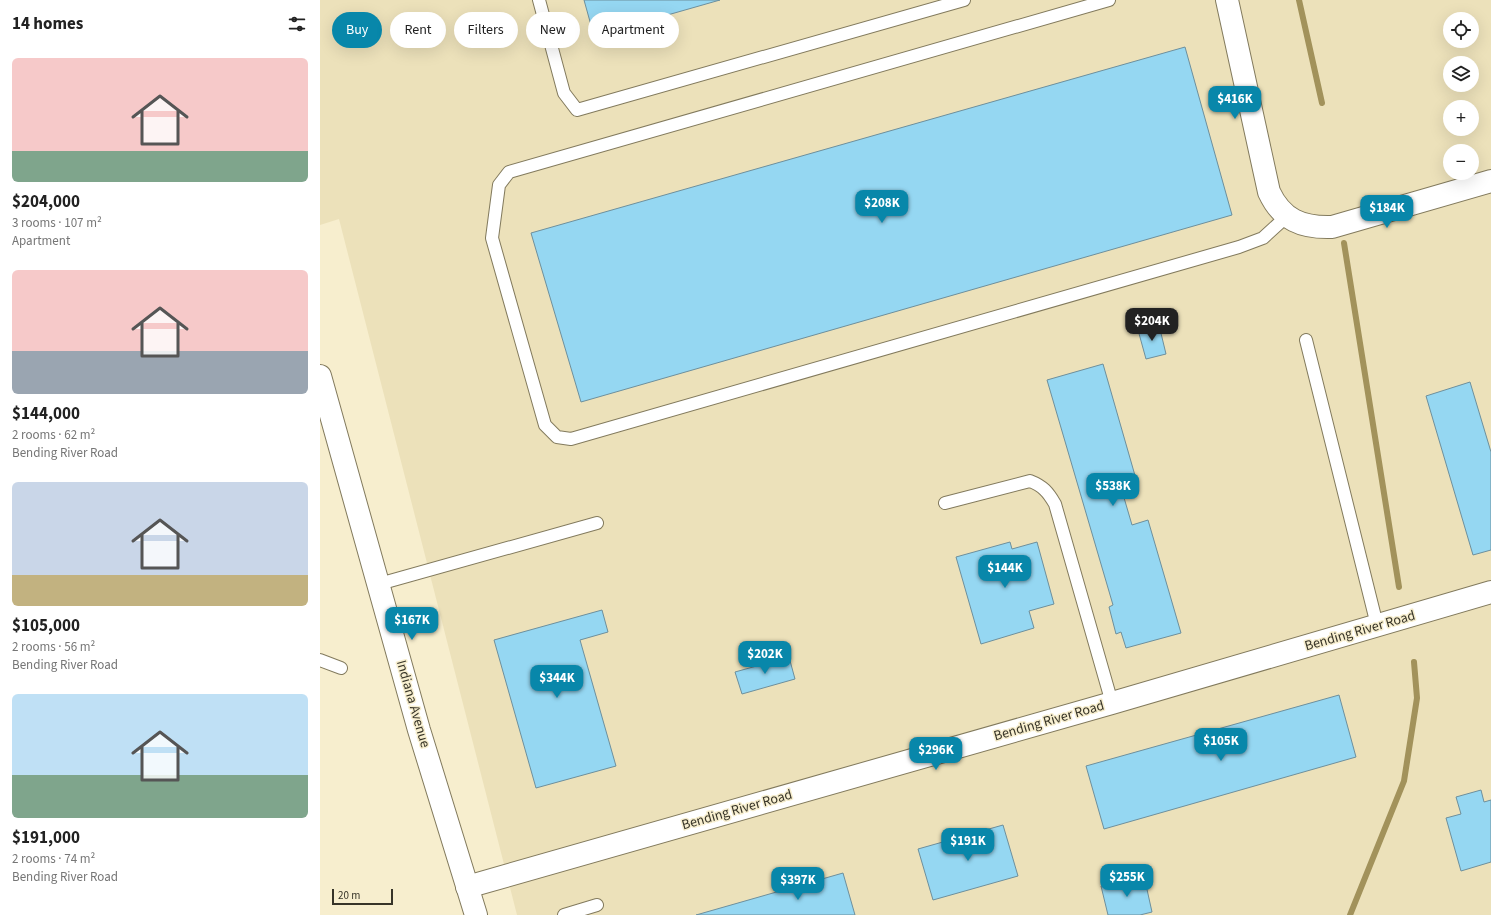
<!DOCTYPE html>
<html lang="en">
<head>
<meta charset="utf-8">
<style>
	:root { --surface:#fff; --page:#f2f2f2; --text:#222; --muted:#767676; --accent:#0887aa }
	body { margin:0; font-family:"Source Sans 3",sans-serif; background:var(--page); color:var(--text); height:100vh; display:flex; flex-direction:column; font-size:15px; white-space:nowrap }
	* { box-sizing:border-box; margin:0 }
	p { font-size:13px; color:var(--muted) }
	.icon { flex:none; width:22px; height:22px; fill:none; stroke:currentColor; stroke-width:2; stroke-linecap:round; stroke-linejoin:round }
	.map { position:relative; flex:1; overflow:hidden }
	.details { display:flex; flex-direction:column; background:var(--surface); width:320px }
	.details>* { flex:none }
	.hud { position:absolute; left:12px; top:12px; width:380px; height:36px; display:flex; gap:8px }
	.controls { position:absolute; left:1123px; top:12px; display:grid; gap:8px }
	.controls a { display:grid; place-items:center; width:36px; height:36px; border-radius:50%; background:var(--surface); box-shadow:0 4px 16px #0002; font-size:20px }
	.scale { position:absolute; left:12px; bottom:10px; width:61px; box-sizing:border-box; padding-left:4px; border:2px solid #373428; border-top:0; font-size:11px; line-height:14px; white-space:nowrap; color:#373428; -webkit-text-stroke:3px #f7eece; paint-order:stroke }
	.price { position:absolute; translate:-50% -34px; padding:0 9px; border-radius:8px; background:var(--accent); color:#fff; font-size:13px; line-height:26px; filter:drop-shadow(0 1px 2px #0008) }
	.price::after { content:''; position:absolute; left:50%; top:24px; width:12px; height:9px; margin-left:-6px; background:inherit; clip-path:polygon(0 0,100% 0,50% 100%) }
	.price.current { background:#222; color:#fff }
	ul { padding:0; list-style:none }
	li { display:grid; align-content:center; gap:8px; height:212px; padding:0 12px }
	li span { display:grid; place-items:center; height:124px; border-radius:6px; color:#555 }
	li>.icon { margin-inline-start:auto }
	span .icon { width:72px; height:72px; fill:#fffc; stroke-width:1 }
	li b { font-size:17px }
	h2 { display:flex; justify-content:space-between; align-items:center; height:48px; padding:0 12px; font-size:17px }
	.pill { padding:0 14px; border-radius:18px; background:var(--surface); box-shadow:0 4px 16px #0002; font-size:14px; line-height:36px }
	.pill.current { background:var(--accent); color:#fff }
	main { display:flex; flex:1; min-height:0 }
	.map>svg:first-child { display:block }
	.built { fill:#ece1ba; fill-rule:evenodd }
	.lines { fill:none; stroke-linecap:round; stroke-linejoin:round }
	.stream { stroke:#a2925b; stroke-width:6 }
	.building { fill:#95d7f2; stroke:#6d8f9c }
	.service-casing { stroke:#827a5d; stroke-width:14 }
	.minor-casing { stroke:#827a5d; stroke-width:24 }
	.tertiary-casing { stroke:#827a5d; stroke-width:24 }
	.service { stroke:#fff; stroke-width:12 }
	.minor { stroke:#fff; stroke-width:22 }
	.tertiary { stroke:#fff; stroke-width:22 }
	.labels { text-anchor:middle; dominant-baseline:central; stroke-width:3; stroke-linejoin:round; paint-order:stroke }
	.street-label { font-size:14px; fill:#373428; stroke:#f7eece }
</style>
</head>
<body>
<main>
<section class="details">
<h2>14 homes<svg class="icon" aria-label="filters" viewBox="0 0 24 24"><path d="M4 7h16M4 17h16"/><circle cx="9" cy="7" r="2"/><circle cx="15" cy="17" r="2"/></svg></h2>
<ul>
<li><span style="background:linear-gradient(#f6c9c9 75%,#7fa58c 0)"><svg class="icon" aria-label="home" viewBox="0 0 24 24"><path d="M3 11l9-7 9 7M6 9v11h12V9"/></svg></span><div><b>$204,000</b><p>3 rooms · 107 m²</p><p>Apartment</p></div></li>
<li><span style="background:linear-gradient(#f6c9c9 65%,#9aa5b1 0)"><svg class="icon" aria-label="home" viewBox="0 0 24 24"><path d="M3 11l9-7 9 7M6 9v11h12V9"/></svg></span><div><b>$144,000</b><p>2 rooms · 62 m²</p><p>Bending River Road</p></div></li>
<li><span style="background:linear-gradient(#c9d6e8 75%,#c2b280 0)"><svg class="icon" aria-label="home" viewBox="0 0 24 24"><path d="M3 11l9-7 9 7M6 9v11h12V9"/></svg></span><div><b>$105,000</b><p>2 rooms · 56 m²</p><p>Bending River Road</p></div></li>
<li><span style="background:linear-gradient(#bfe0f5 65%,#7fa58c 0)"><svg class="icon" aria-label="home" viewBox="0 0 24 24"><path d="M3 11l9-7 9 7M6 9v11h12V9"/></svg></span><div><b>$191,000</b><p>2 rooms · 74 m²</p><p>Bending River Road</p></div></li>
</ul>
</section>
<div class="map">
<svg width="1171" height="915" viewBox="0 0 1171 915">
	<rect width="100%" height="100%" fill="#f7eece"/>
	<path class="built" d="M0,0h1171v915h-974l-178,-696 -19,6zM1130,19h22v22h-22zM1130,63h22v22h-22zM1130,107h22v22h-22zM1130,151h22v22h-22z"/>
	<g class="lines">
		<g class="stream">
			<path d="M979,0l23,103"/>
			<path d="M1024,243l55,344"/>
			<path d="M1030,915l54,-134 13,-83 -3,-36"/>
		</g>
	</g>
	<g class="building">
		<path d="M264,0h136l-126,36z"/>
		<path d="M865,47l47,168 -651,187 -50,-169z"/>
		<path d="M839,325l7,29 -20,5 -8,-29z"/>
		<path d="M783,364l33,115 -16,5 12,41 16,-5 33,113 -55,15 -5,-16 -5,2 -7,-27 4,-2 -66,-225z"/>
		<path d="M1150,382l21,70v98l-18,5 -47,-159z"/>
		<path d="M690,542l2,7 25,-7 17,62 -25,7 5,17 -53,16 -25,-87z"/>
		<path d="M282,610l6,22 -28,8 36,126 -80,22 -42,-148z"/>
		<path d="M469,657l6,22 -53,15 -7,-22z"/>
		<path d="M1019,695l17,62 -252,72 -18,-63z"/>
		<path d="M1161,790l3,12 7,-2v62l-30,9 -15,-53 15,-4 -5,-17z"/>
		<path d="M683,825l15,51 -85,24 -15,-51z"/>
		<path d="M523,873l12,42h-159z"/>
		<path d="M824,876l8,36 -12,3h-32l-7,-29z"/>
	</g>
	<g class="lines">
		<g class="service-casing">
			<g id="service">
				<path d="M219,0l25,93 13,17 387,-110"/>
				<path d="M789,0l-600,172 -10,13 -7,53 53,187 12,12 14,2 668,-192 24,-9 24,-22"/>
				<path d="M986,340l71,285"/>
				<path d="M625,503l85,-22c13,5 18,11 25,23l57,199"/>
				<path d="M59,584l218,-61"/>
				<path d="M0,660l21,8"/>
				<path d="M244,915l33,-10"/>
			</g>
		</g>
		<g class="minor-casing">
			<g id="minor">
				<path d="M907,0l42,192c13,28 33,36 63,35l159,-46"/>
				<path d="M147,887l645,-184 379,-111"/>
			</g>
		</g>
		<g class="tertiary-casing">
			<path id="tertiary" d="M0,376l99,354 57,185"/>
		</g>
		<use href="#service" class="service"/>
		<use href="#minor" class="minor"/>
		<use href="#tertiary" class="tertiary"/>
	</g>
	<g class="labels">
		<g class="street-label">
			<text transform="translate(1040 631) rotate(-16)">Bending River Road</text>
			<text transform="translate(93 704) rotate(74)">Indiana Avenue</text>
			<text transform="translate(729 721) rotate(-16)">Bending River Road</text>
			<text transform="translate(417 810) rotate(-16)">Bending River Road</text>
		</g>
	</g>
</svg>
<div class="controls">
<a><svg class="icon" aria-label="locate" viewBox="0 0 24 24"><circle cx="12" cy="12" r="6"/><path d="M12 2v4M12 18v4M2 12h4M18 12h4"/></svg></a>
<a><svg class="icon" aria-label="layers" viewBox="0 0 24 24"><path d="M12 4l9 5-9 5-9-5zM3 14l9 5 9-5"/></svg></a>
<a>+</a>
<a>−</a>
</div>
<div class="scale">20 m</div>
<b class="price" style="left:915px;top:120px">$416K</b>
<b class="price" style="left:562px;top:224px">$208K</b>
<b class="price" style="left:1067px;top:229px">$184K</b>
<b class="price current" style="left:832px;top:342px">$204K</b>
<b class="price" style="left:793px;top:507px">$538K</b>
<b class="price" style="left:685px;top:589px">$144K</b>
<b class="price" style="left:92px;top:641px">$167K</b>
<b class="price" style="left:445px;top:675px">$202K</b>
<b class="price" style="left:237px;top:699px">$344K</b>
<b class="price" style="left:901px;top:762px">$105K</b>
<b class="price" style="left:616px;top:771px">$296K</b>
<b class="price" style="left:648px;top:862px">$191K</b>
<b class="price" style="left:807px;top:898px">$255K</b>
<b class="price" style="left:478px;top:901px">$397K</b>
<div class="hud">
<a class="pill current">Buy</a>
<a class="pill">Rent</a>
<a class="pill">Filters</a>
<a class="pill">New</a>
<a class="pill">Apartment</a>
</div>
</div>
</main>
</body>
</html>
